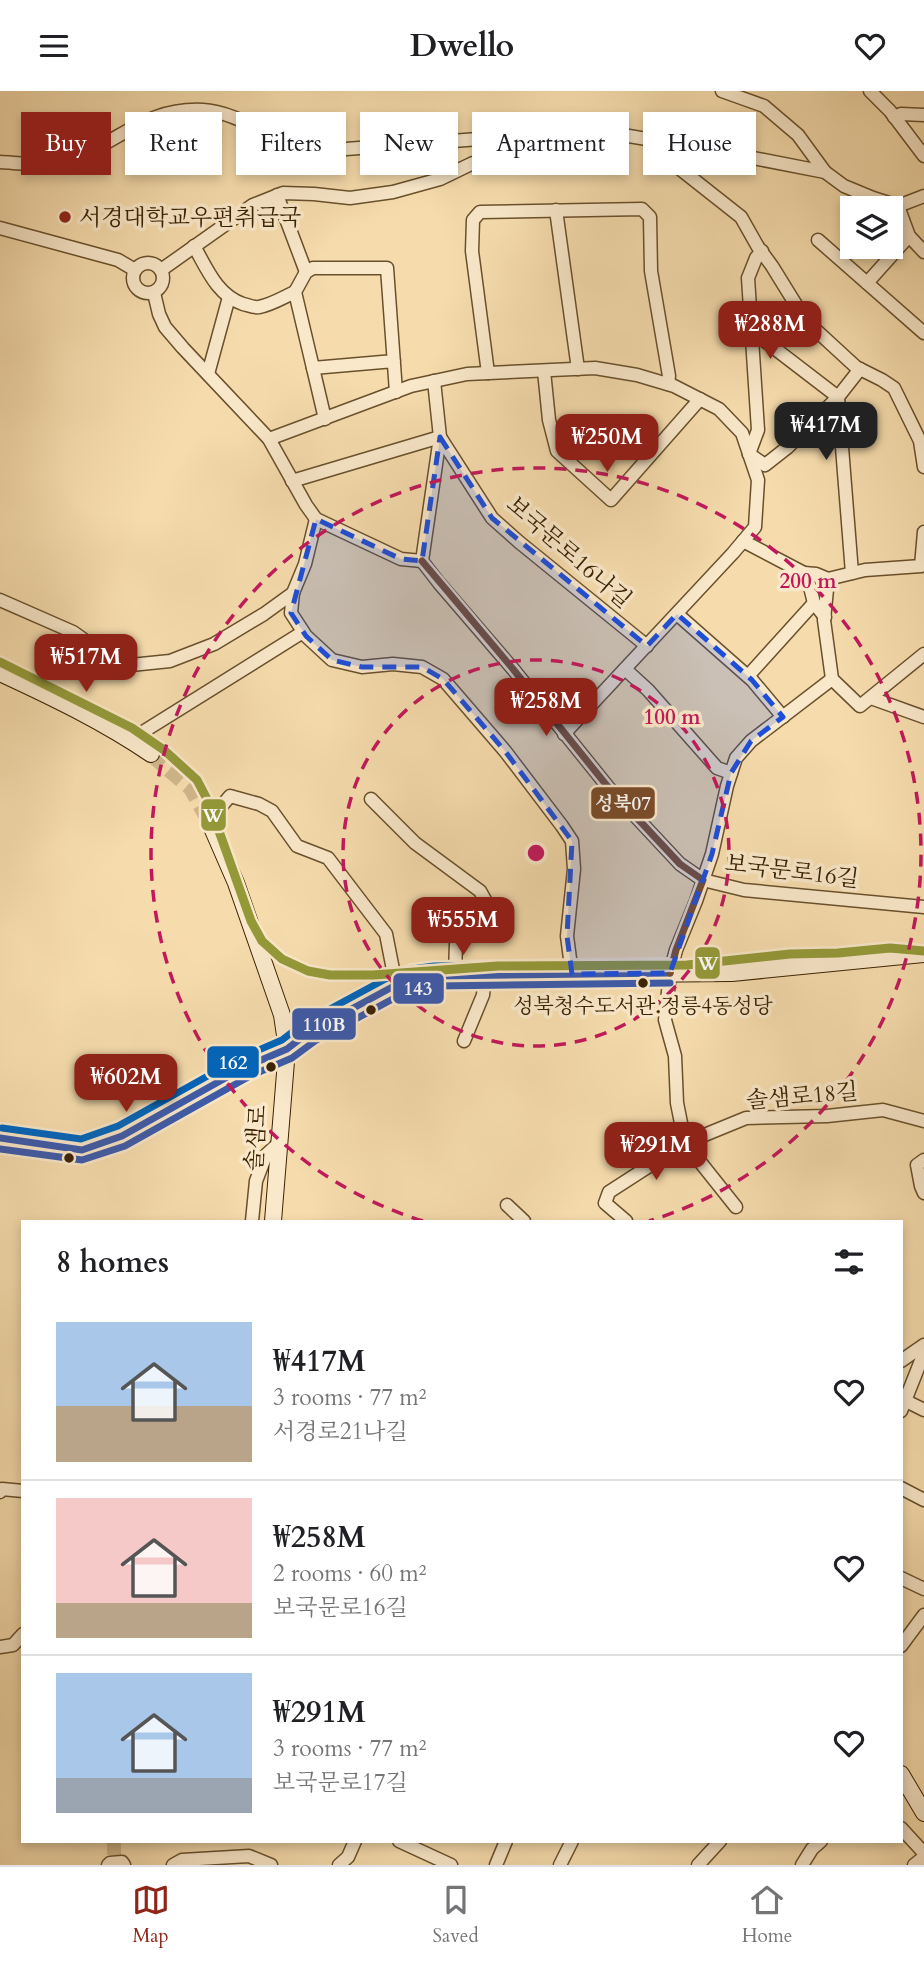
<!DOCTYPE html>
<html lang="en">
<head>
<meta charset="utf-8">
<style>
	:root { --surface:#fff; --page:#f6f6f6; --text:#202124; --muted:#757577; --line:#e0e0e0; --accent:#8f2418 }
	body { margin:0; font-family:Cardo,"Noto Serif KR",serif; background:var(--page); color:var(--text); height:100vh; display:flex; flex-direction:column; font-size:26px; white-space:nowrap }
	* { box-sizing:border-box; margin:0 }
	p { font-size:23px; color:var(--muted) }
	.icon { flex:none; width:38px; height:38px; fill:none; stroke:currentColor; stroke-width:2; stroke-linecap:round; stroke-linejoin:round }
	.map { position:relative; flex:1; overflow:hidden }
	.panel { position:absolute; left:21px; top:1129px; width:882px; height:623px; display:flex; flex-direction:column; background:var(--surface); border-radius:0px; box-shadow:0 4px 10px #0003 }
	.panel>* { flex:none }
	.top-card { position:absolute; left:21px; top:21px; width:882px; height:63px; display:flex; gap:14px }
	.fabs { position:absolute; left:840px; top:105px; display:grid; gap:14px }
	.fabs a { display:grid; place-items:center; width:63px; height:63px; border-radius:0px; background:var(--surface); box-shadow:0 4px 10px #0003; font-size:35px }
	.price { position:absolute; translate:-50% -60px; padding:0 16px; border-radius:14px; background:var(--accent); color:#fff; font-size:23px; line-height:46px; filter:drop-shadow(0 2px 4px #0008) }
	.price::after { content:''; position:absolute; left:50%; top:42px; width:21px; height:16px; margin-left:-10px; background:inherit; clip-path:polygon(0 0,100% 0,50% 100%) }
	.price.selected { background:#222; color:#fff }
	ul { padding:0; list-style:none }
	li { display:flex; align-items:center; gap:21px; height:175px; padding:0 35px }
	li+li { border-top:2px solid var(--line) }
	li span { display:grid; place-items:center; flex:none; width:196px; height:140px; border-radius:0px; color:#555 }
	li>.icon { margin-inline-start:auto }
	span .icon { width:84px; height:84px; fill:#fffc; stroke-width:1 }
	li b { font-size:30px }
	h2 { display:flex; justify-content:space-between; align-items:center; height:84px; padding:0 35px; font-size:30px }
	.pill { padding:0 24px; border-radius:0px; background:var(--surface); box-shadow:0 4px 10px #0003; font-size:24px; line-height:63px }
	.pill.selected { background:var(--accent); color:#fff }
	header { display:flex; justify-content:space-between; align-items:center; height:91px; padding:0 35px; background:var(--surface); font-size:32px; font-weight:700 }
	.tabs { display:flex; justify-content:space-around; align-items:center; height:98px; border-top:2px solid var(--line); background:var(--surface); font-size:19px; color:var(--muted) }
	.tabs a { display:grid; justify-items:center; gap:4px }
	.tabs .selected { color:var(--accent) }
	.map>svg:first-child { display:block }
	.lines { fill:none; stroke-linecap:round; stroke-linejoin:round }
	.tertiary-tunnel { stroke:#d0b78b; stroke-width:14; stroke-dasharray:14 7; stroke-linecap:butt }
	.secondary-tunnel { stroke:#d0b78b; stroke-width:16; stroke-dasharray:16 8; stroke-linecap:butt }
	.minor-casing { stroke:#69502c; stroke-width:15 }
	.tertiary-casing { stroke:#69502c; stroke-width:17 }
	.secondary-casing { stroke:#3a2201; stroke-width:18 }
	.minor { stroke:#f9e8ca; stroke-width:12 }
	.tertiary { stroke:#f9e8ca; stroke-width:14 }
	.secondary { stroke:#f9e8ca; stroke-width:16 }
	.bus-1-casing { stroke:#f9e8ca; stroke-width:12 }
	.bus-2-casing { stroke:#f9e8ca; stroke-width:12 }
	.bus-3-casing { stroke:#f9e8ca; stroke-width:12 }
	.bus-4-casing { stroke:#f9e8ca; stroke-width:12 }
	.bus-1 { stroke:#3d5bab; stroke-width:7 }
	.bus-2 { stroke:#3d5bab; stroke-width:7 }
	.bus-3 { stroke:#0065bd; stroke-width:7 }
	.bus-4 { stroke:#7a4b2a; stroke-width:7 }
	.rail-1-casing { stroke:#f9e8ca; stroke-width:14 }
	.rail-1 { stroke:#949938; stroke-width:9 }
	.marked { fill:#1d4ed8; fill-opacity:0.2; stroke:#1d4ed8; stroke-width:5; stroke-dasharray:14 9; stroke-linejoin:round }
	.ring { fill:none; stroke:#c2185b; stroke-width:3.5; stroke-dasharray:12 9 }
	.poi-dot { fill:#8f2418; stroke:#f9e8ca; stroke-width:2.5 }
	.bus-dot { fill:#3a2201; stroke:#f9e8ca; stroke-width:2.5 }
	.labels { text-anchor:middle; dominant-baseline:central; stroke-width:7; stroke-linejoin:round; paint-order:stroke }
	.bus-label { font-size:21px; fill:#3a2201; stroke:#f9e8ca }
	.poi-label { font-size:23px; fill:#3a2201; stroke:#f9e8ca; text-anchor:start }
	.street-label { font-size:23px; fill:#3a2201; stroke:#f9e8ca }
	.centre { fill:#c2185b; stroke:#f9e8ca; stroke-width:3.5 }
	.ring-label { font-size:21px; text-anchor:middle; font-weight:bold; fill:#c2185b; stroke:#f9e8ca; stroke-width:7; stroke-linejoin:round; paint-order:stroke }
	.line-badge { stroke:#f9e8ca; stroke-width:2.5 }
	.badge-label { font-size:19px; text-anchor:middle; font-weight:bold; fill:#fff }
</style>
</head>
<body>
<header><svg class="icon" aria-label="menu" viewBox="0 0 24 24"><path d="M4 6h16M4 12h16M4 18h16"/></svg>Dwello<svg class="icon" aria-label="heart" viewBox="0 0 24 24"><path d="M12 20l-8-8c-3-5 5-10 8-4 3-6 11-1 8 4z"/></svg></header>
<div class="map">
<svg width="924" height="1774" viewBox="0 0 924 1774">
	<rect width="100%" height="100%" fill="#f6dcad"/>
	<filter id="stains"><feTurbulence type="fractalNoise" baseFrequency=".00286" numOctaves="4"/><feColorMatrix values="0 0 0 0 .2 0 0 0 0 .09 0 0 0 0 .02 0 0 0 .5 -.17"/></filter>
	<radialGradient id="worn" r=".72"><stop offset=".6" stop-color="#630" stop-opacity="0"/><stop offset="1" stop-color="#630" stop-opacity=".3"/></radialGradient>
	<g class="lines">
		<path class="tertiary-tunnel" d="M114,1750v24"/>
		<path class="secondary-tunnel" d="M151,663l40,34 18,33"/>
		<g class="minor-casing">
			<g id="minor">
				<path d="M722,0l42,15 34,29 27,37"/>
				<path d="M870,0l20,20 34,45"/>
				<path d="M894,26l7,-3 23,1"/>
				<path d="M658,52l1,8 6,6 76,60 17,30 14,19 34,55 50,46 26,13 12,8 26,53 4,26"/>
				<path d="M0,71c20,1 45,5 64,-1 52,-14 78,-54 139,-51 29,1 67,26 95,36 16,5 32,4 48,3l212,-16"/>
				<path d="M277,104l29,77"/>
				<path d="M898,115l11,30 15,16"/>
				<path d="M556,119l22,159"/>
				<path d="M0,137l118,32 17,10"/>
				<path d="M818,149l106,93"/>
				<path d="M194,155c13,23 23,49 49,58 5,1 11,4 16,3 12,-2 25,-10 36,-15"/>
				<circle cx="148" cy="187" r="15"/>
				<path d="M161,179l92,-65 30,-12 31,1 36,4 43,-6 47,-13 33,-16 51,-12 38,-19 49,1 101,17 113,22 19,14 29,12 25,8 26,-10"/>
				<path d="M867,192l42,-47"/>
				<path d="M154,202l5,21 6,13 18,21 86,91 37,66 10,14 85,40 21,2"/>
				<path d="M752,240l86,66 -50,50 -23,18 -16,-11 9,-24 -10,-152 8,-20 6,-7"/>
				<path d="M394,270l-81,7 -18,-76 11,-20 7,-4h74l9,124"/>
				<path d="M313,277l12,51"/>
				<path d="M544,280l5,49 8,31 54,49 89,-101"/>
				<path d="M488,282l-16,-122 1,-31 7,-8 162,-3 8,8 1,54 18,105 -1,8"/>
				<path d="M208,283l21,-77"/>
				<path d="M434,290l6,56 -18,124 17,22 74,86 95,118 72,77 23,16 41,10 180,17"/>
				<path d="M269,348l142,-53 56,-12 128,-6 42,7 37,11 45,23 23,24 16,47 -3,47 -22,26 -169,181"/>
				<path d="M292,390l148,-44 52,81 27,24 128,104"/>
				<path d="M743,450l61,32 6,14 4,16 11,14"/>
				<path d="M804,482l12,1 12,5 37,-9 56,-4 3,-34"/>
				<path d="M852,482l-14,-176 22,-28"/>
				<path d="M828,488l-4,41 8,59 28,27 64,-52"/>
				<path d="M293,502l-2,20 15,23 26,24 30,7 31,-3 29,3 21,12 62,72 57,75 10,15 2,28 -7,67 5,38"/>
				<path d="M0,509l73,32 31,22 27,11 39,-4 44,-17 50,-30 29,-21 12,-29 11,-45"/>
				<path d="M677,523l75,66 31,37"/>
				<path d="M625,578l23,21 69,78 14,5"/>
				<path d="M748,585l66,-73"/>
				<path d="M871,607l53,19"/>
				<path d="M130,649l173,-108"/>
				<path d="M371,708l44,44 65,48 5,9c-7,12 -13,8 -22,15 -9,8 -7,48 -8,61"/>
				<path d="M209,730l21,-25 29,8 13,7 25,35 31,12 58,76 10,51"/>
				<path d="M464,950l19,-46 2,-19"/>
				<path d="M924,1069l-7,5 4,21 3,7"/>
				<path d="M507,1114l17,16"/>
				<path d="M736,1116l-51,-64 -8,-40 -2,-47 -10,-36 5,-47 6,-23 20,-49 16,-47 15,-68 9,-28 15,-17 81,-62"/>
				<path d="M252,1130l4,-40 10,-26 13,-12"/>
				<path d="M626,1130l-21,-18 4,-11 76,-49 61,-25 81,-2 56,-6 41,11"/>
				<path d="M901,1270l23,-16"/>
				<path d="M906,1310l18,9"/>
				<path d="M901,1320l23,-58"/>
				<path d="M901,1397l23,12"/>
				<path d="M0,1401l2,-3 21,2"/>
				<path d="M901,1487l23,11"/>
				<path d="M901,1555l23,-31"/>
				<path d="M0,1556l13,-2 10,-11"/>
				<path d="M901,1737l23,25"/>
				<path d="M399,1750l52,24"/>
				<path d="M108,1774l2,-2 12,-1 2,3"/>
				<path d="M173,1774l9,-5 67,-4 22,9"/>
				<path d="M339,1774l9,-8 7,-16"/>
				<path d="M496,1774l10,-24"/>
				<path d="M560,1774l12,-24"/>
				<path d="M698,1774l22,-24"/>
				<path d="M802,1774l10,-16 9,-8"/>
				<path d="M914,1774l10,-8"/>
			</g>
		</g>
		<g class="tertiary-casing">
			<path id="tertiary" d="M0,1047l82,12 40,-14 123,-69 42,-18"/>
		</g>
		<g class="secondary-casing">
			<g id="secondary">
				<path d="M0,582c52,24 104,49 151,81"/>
				<path d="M209,730l27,62 46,132 5,34 -14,172"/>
				<path d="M287,958l22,-17 87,-47 18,-6 20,-3 298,-3 192,-19"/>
				<path d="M901,1683l23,39"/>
			</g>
		</g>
		<use href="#minor" class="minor"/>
		<use href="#tertiary" class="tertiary"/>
		<use href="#secondary" class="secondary"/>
		<g class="bus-1-casing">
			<path id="bus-1" d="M0,1047l82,12 40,-14 123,-69 42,-18 22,-17 87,-47 18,-6 20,-3 236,-3"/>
		</g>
		<g class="bus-2-casing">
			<path id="bus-2" d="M0,1058l82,11 43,-14 125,-70 42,-18 23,-17 85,-46 16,-6 19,-3 235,-3"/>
		</g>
		<g class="bus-3-casing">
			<path id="bus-3" d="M2,1037l79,11 37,-13 122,-68 42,-18 22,-17 87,-47 21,-7 22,-3 236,-3"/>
		</g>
		<g class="bus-4-casing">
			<path id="bus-4" d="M422,470l91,108 95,118 72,77 23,16 -27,70 -6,23"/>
		</g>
		<use href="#bus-1" class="bus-1"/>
		<use href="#bus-2" class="bus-2"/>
		<use href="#bus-3" class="bus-3"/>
		<use href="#bus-4" class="bus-4"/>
		<g class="rail-1-casing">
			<path id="rail-1" d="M0,571l132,66 32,22 33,30 12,23 42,118 11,20 20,18 26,12 22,4h43l125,-9 189,-1 103,-11 48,-1 52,-5 34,3"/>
		</g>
		<use href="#rail-1" class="rail-1"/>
	</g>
	<path class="marked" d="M440,346l52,81 155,128 30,-32 75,66 31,37 -32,24 -20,32 -19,81 -42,119 -98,1 -5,-38 5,-95 -67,-90 -62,-72 -21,-12h-60l-30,-7 -26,-24 -15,-23 25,-94 85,40 21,2z"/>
	<g class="ring">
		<circle cx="536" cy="762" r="193"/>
		<path d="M423 1130A385 385 0 1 1 649 1130"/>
	</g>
	<circle class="poi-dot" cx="65" cy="126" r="7"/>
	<g class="bus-dot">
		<circle cx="643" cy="892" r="6"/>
		<circle cx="371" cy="919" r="6"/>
		<circle cx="271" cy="976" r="6"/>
		<circle cx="69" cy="1067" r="6"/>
	</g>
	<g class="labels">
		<g class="bus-label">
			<text x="643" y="915">성북청수도서관.정릉4동성당</text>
		</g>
		<g class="poi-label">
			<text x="79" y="126">서경대학교우편취급국</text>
		</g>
		<g class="street-label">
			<text transform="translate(569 461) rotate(41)">보국문로16나길</text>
			<text transform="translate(792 780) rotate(7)">보국문로16길</text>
			<text transform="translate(802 1005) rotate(-5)">솔샘로18길</text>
			<text transform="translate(256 1047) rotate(-86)">솔샘로</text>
		</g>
	</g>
	<circle cx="536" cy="762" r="10" class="centre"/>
	<g class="ring-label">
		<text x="808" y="497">200 m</text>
		<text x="672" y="633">100 m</text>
	</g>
	<g class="line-badge">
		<rect x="590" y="695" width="66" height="34" rx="7" fill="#7a4b2a"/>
		<rect x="200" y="707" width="27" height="34" rx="7" fill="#949938"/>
		<rect x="694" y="855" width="27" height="34" rx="7" fill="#949938"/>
		<rect x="392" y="881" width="53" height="33" rx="7" fill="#3d5bab"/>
		<rect x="291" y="916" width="66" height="34" rx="7" fill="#3d5bab"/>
		<rect x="206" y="954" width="54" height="34" rx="7" fill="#0065bd"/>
	</g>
	<g class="badge-label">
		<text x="623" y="719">성북07</text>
		<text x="213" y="731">W</text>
		<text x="708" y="879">W</text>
		<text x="418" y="904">143</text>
		<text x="324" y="940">110B</text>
		<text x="233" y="978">162</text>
	</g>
	<rect width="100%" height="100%" filter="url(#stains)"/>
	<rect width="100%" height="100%" fill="url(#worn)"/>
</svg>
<div class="fabs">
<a><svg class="icon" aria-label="layers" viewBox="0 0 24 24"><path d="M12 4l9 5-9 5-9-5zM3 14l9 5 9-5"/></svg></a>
</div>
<b class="price" style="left:770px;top:270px">₩288M</b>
<b class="price selected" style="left:826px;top:371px">₩417M</b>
<b class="price" style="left:607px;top:383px">₩250M</b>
<b class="price" style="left:86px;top:603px">₩517M</b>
<b class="price" style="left:546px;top:647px">₩258M</b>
<b class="price" style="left:463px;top:866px">₩555M</b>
<b class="price" style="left:126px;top:1023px">₩602M</b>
<b class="price" style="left:656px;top:1091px">₩291M</b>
<div class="top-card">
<a class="pill selected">Buy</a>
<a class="pill">Rent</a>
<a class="pill">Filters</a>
<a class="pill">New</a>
<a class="pill">Apartment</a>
<a class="pill">House</a>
</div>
<section class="panel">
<h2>8 homes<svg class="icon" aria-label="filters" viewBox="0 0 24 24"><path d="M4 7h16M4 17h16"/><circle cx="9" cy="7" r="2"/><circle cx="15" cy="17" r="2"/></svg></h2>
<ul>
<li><span style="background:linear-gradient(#a9c7e8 60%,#b9a48a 0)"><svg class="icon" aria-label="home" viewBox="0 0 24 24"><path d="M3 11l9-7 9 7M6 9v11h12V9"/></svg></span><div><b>₩417M</b><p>3 rooms · 77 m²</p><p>서경로21나길</p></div><svg class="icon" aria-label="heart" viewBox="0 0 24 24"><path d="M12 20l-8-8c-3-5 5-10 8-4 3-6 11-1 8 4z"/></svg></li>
<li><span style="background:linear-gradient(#f6c9c9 75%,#b9a48a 0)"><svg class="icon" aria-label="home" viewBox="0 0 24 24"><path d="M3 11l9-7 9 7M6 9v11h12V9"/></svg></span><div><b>₩258M</b><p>2 rooms · 60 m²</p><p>보국문로16길</p></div><svg class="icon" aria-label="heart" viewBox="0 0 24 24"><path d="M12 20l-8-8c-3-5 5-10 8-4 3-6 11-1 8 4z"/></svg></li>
<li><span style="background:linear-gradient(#a9c7e8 75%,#9aa5b1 0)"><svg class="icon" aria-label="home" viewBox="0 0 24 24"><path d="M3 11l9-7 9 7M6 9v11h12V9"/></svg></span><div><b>₩291M</b><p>3 rooms · 77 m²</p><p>보국문로17길</p></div><svg class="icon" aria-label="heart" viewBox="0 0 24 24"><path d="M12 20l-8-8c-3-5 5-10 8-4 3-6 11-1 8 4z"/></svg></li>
</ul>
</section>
</div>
<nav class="tabs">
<a class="selected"><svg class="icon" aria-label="map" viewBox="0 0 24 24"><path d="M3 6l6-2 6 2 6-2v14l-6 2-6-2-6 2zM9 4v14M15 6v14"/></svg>Map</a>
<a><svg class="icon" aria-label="saved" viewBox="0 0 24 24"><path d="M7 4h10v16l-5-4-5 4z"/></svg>Saved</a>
<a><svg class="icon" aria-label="home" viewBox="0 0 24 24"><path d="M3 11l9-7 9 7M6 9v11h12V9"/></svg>Home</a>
</nav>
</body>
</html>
